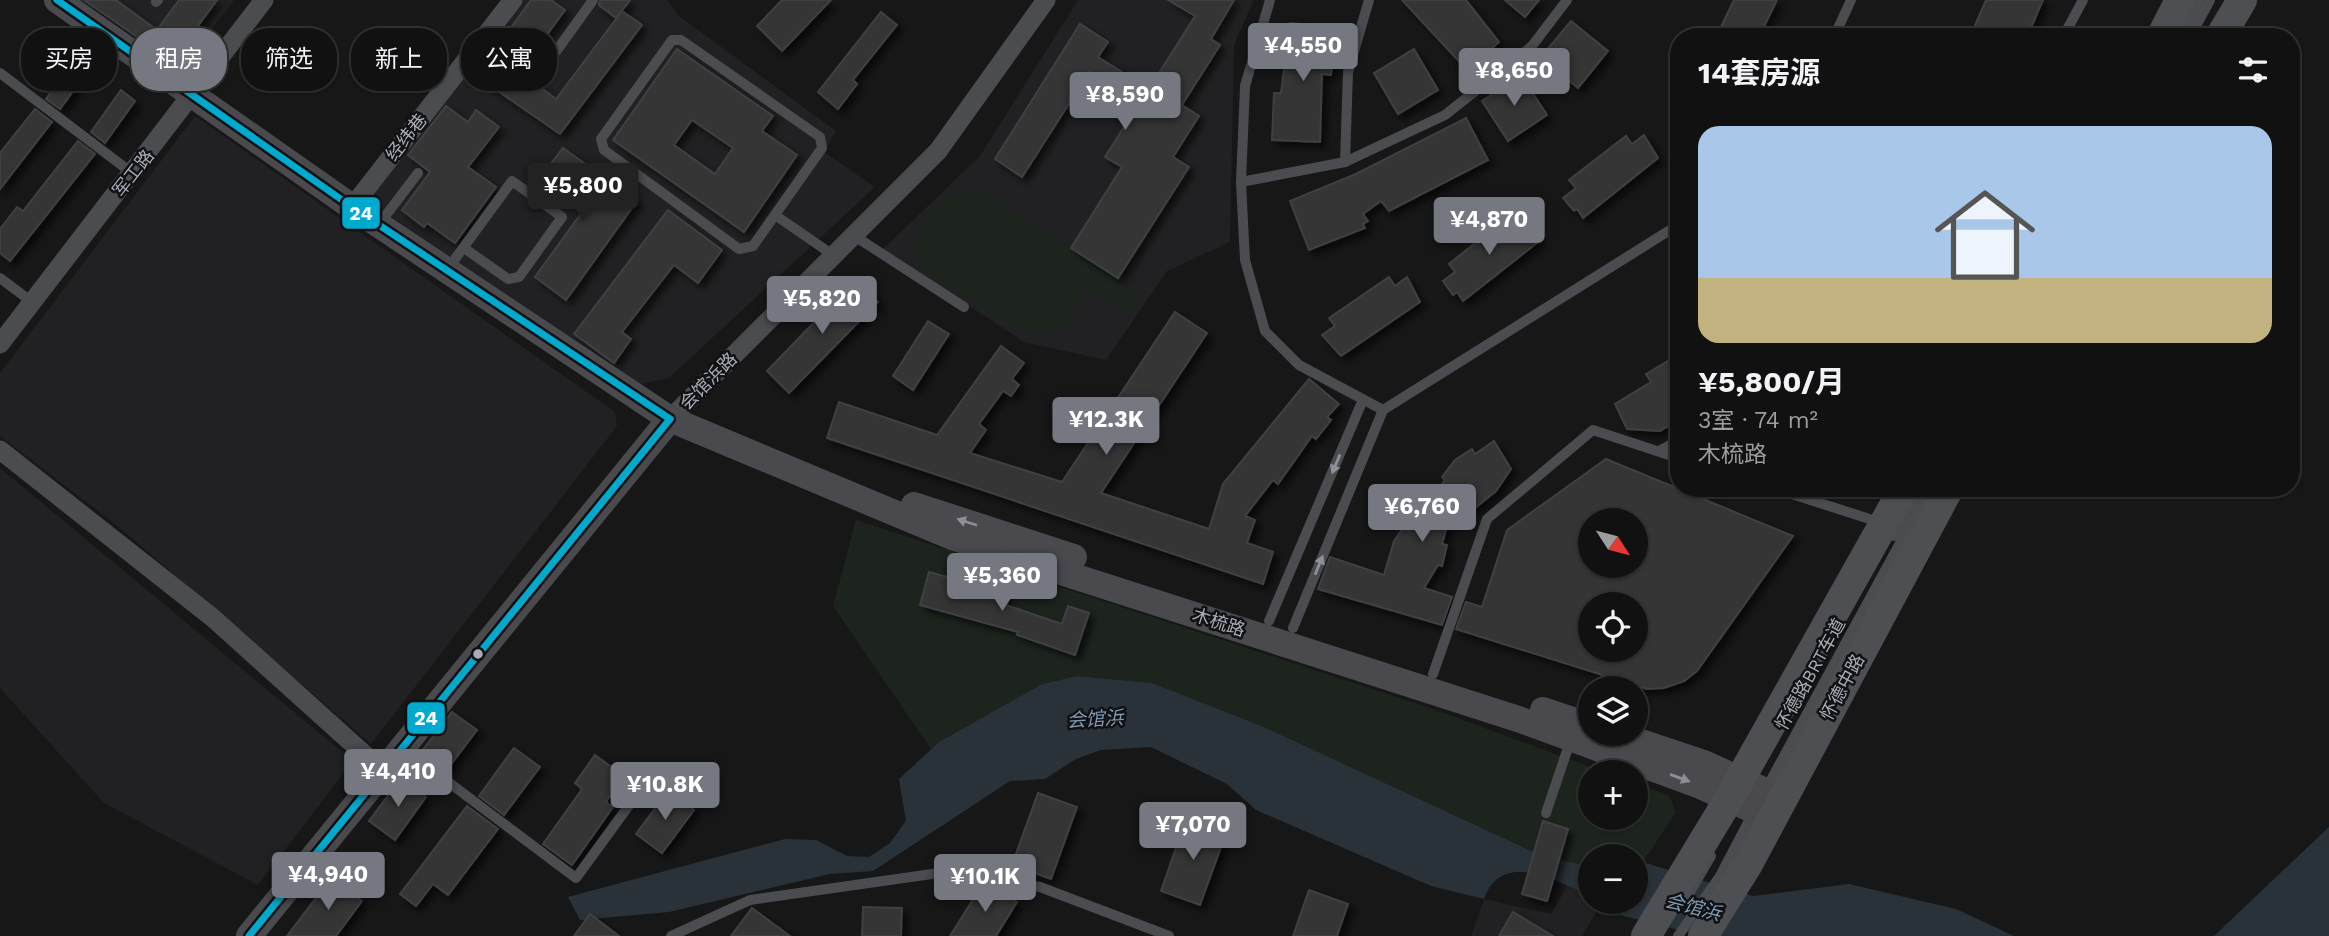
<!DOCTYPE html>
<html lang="zh">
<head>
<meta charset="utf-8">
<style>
	:root { --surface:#111; --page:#1e1f1f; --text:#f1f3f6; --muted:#9c9d9f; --line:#303131; --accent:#757880 }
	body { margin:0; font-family:"Work Sans","Noto Sans SC",sans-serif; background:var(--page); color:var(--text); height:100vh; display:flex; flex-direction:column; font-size:26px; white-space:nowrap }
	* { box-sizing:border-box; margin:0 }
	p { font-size:23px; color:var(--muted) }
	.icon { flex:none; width:38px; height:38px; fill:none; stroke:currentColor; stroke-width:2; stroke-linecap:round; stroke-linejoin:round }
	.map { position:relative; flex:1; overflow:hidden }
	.sheet { position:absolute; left:1670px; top:28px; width:630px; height:469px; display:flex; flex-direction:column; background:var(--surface); border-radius:28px; box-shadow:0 2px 5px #0004,0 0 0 2px var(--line) }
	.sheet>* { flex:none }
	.guide { position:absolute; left:21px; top:28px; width:665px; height:63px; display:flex; gap:14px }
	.needle { width:46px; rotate:126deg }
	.buttons { position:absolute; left:1578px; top:508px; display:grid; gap:14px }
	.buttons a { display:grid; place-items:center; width:70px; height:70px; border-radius:50%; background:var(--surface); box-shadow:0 2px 5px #0004,0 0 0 2px var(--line); font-size:35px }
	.price { position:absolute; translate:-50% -60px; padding:0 16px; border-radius:7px; background:var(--accent); color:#fff; font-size:23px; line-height:46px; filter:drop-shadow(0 2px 4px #0008) }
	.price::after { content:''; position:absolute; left:50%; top:42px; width:21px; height:16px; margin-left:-10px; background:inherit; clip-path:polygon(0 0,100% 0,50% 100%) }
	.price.current { background:#222; color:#fff }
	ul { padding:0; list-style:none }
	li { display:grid; align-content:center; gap:14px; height:371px; padding:0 28px }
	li+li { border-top:2px solid var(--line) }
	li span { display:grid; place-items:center; height:217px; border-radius:21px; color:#555 }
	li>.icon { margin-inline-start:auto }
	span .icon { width:126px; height:126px; fill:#fffc; stroke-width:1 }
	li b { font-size:30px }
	h2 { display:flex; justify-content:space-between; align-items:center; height:84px; padding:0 28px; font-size:30px }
	.chip { padding:0 24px; border-radius:28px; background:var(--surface); box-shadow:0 2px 5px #0004,0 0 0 2px var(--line); font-size:24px; line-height:63px }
	.chip.current { background:var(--accent); color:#fff }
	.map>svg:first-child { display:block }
	.built { fill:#212123 }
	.green { fill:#1d241e }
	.water { fill:#2a3239 }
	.building { fill:#353536; stroke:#3f4043; stroke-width:2; fill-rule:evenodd; filter:url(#shadow) }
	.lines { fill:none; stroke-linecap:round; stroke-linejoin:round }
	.lane { stroke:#4b4c50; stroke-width:10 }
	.street { stroke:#4b4c50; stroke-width:19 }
	.secondary { stroke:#4a4a4e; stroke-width:26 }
	.primary { stroke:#4d4f52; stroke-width:30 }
	.bus-1-casing { stroke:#111113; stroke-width:12 }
	.bus-1 { stroke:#00a9ce; stroke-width:7 }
	.oneway { fill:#8c9099 }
	.oneway2 { fill:#8c8f98 }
	.bus-dot { fill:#a8adb8; stroke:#111113; stroke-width:2.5 }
	.labels { text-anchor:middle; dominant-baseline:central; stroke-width:5; stroke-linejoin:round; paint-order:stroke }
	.street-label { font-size:18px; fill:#a8adb8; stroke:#111113 }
	.water-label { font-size:19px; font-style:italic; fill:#7f9bb3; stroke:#111113 }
	.line-badge { stroke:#111113; stroke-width:2.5 }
	.badge-label { font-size:19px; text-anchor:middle; font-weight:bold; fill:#fff }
</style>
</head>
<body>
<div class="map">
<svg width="2329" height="936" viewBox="0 0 2329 936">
	<defs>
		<filter id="shadow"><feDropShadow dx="5" dy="5" stdDeviation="3.5" flood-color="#0009"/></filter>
	</defs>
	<rect width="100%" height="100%" fill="#171717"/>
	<g class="built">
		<path d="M76,0h158l-56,74z"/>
		<path d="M519,0h148l12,16 157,115 -12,21 51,35 -206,191 -29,6 -274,-184z"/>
		<path d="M1078,0h176l-20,45 -4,197 -63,29 -61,89 -82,-18 -141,-93 97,-93z"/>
		<path d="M195,116l420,296 2,14 -246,318 -252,-217 -119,-91v-63z"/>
		<path d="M0,468l353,293 -95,124 -154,-82 -104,-115z"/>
		<path d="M1567,886l24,10v5h12l-21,35h-111l13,-37 67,15z"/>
	</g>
	<g class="green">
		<path d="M961,190l21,3 160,101 -12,21 -45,-28c-20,61 -52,53 -98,23 -20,-13 -39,-25 -59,-38 -25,-35 1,-65 33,-82z"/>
		<path d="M856,520l577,189 171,63h-13v45h45v-33l33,11 7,17 -33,50 -7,2v-8h-45v11l-53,-13 -274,-127 -112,-44 -75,-7 -35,8 -103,58 -8,7 -98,-143z"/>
	</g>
	<g class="water">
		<path d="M1077,676l75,7 112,44 274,127 53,13v29c-35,-14 -89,-48 -107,3l-53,-13 -175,-76 -29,-26 -76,-37 -50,3 -25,9 -31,20 -35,2 -137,90 -43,3 -161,38 -89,8 -12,-23 217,-58 31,1 31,16 22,1 21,-14 16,-22 -7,-42 40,-37 103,-58z"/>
		<path d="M2329,827v109h-115z"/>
		<path d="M1639,861l114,35 96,-12 107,25 58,27h-311l-91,-23 -9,-12h33v-37z"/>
	</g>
	<g class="building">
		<path d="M84,0h32l41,30 22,-30h38l-45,61z"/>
		<path d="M531,0h20l14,10 -45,62 36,27 66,-88 20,14 -82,109 -84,-58z"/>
		<path d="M600,0h30l-14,18 -17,-13z"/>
		<path d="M782,0h49l-49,51 -25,-25z"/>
		<path d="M1168,0h66l-23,39 9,6 -38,60 17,11 -26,41 16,10 -71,111 -47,-30 51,-81 -17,-10 35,-55 -50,-31 -68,106 -27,-18 85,-135 28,18 -10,15 51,32 46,-73z"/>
		<path d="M1402,0h64l33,42 -31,29z"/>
		<path d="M1505,0h34l-14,17z"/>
		<path d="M1734,0h43l-18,37h-43z"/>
		<path d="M1986,0h57l-16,37h-57z"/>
		<path d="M881,12l16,13 -44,55 4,4 -19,25 -20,-17z"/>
		<path d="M1571,21l37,30 -30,37 -37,-31z"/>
		<path d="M1290,23l47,5 -6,47 -9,-1 -2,68 -48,-2 2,-47h7z"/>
		<path d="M677,49l96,67 -11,15 35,24 -53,77 -131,-92zM692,120l41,28 -18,26 -41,-29z"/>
		<path d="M1414,49l24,41 -40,24 -24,-41z"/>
		<path d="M78,55l14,10 -32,44 -14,-10z"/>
		<path d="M1521,75l26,40 -39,26 -26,-40z"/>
		<path d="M121,90l14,11 -30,42 -14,-11z"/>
		<path d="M446,106l22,16 8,-12 23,17 -31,40 28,20 -41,56 -28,-20 -3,4 -22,-17 28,-38 -22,-17z"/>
		<path d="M35,109l17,13 -52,67v-36z"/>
		<path d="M1466,118l22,42 -99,51 -8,-10 -18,13 5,7 -5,3 2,4 -56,22 -19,-49 66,-27z"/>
		<path d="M1644,135l14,23 -75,60 -6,-9 -3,2 -11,-13 13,-10 -7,-8 57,-44 6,8z"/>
		<path d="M78,141l17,13 -85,107 -10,-8v-24l17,-22 6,4z"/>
		<path d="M563,148l74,53 -71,99 -31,-23 52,-72 -32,-23 2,-6 -10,-7z"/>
		<path d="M668,210l54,40 -24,33 -24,-18 -52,67 9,7 -17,24 -40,-29z"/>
		<path d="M1524,218l14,24 -75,59 -6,-9 -4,3 -10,-14 12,-9 -6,-8 56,-45 7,8z"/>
		<path d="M1389,277l6,9 12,-9 13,25 -79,54 -19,-21 13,-9 -6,-8z"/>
		<path d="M855,280l23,22 -89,91 -22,-22z"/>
		<path d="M1175,312l32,21 -106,160 108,36 14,-45 86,-105 30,25 -12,13 4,3 -15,19 -4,-3 -34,48 -5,-4 -28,36 10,4 -8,23 26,9 -10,32 -436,-146 12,-36 98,33 64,-89 23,17 -12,16 7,6 -8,11 -8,-5 -24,33 7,6 -16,23 92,29z"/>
		<path d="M928,321l21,13 -36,56 -20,-14z"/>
		<path d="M1678,355v65l-18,11 -33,-2 -12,-25 36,-22 -5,-8z"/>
		<path d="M1494,441l17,28 -15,22 -21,17 -2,-3 -24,14 -7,25 5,1 -5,21 -4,-1 -14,23 28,9 -10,28 -124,-36 12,-32 54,18 10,-34 10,-14 4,3 37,-50 -3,-3 13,-17 17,-11 3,5z"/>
		<path d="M1606,459l187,77 -96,135 -13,10 -20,7 -17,1 -191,-60 10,-27 16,5 25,-77zM1591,520h45v45h-45zM1591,604h45v45h-45z"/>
		<path d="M929,572l77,21 -3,11 59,20 6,-18 21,7 -14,42 -58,-20 1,-3 -98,-27z"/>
		<path d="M452,712l25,18 -31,41 -25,-19z"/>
		<path d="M514,748l26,19 -36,48 -25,-19z"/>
		<path d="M595,755l29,21 -18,26 7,5 -41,58 -29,-21 39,-55 -7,-6z"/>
		<path d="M401,778l25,19 -31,43 -26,-19z"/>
		<path d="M668,791l26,19 -32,43 -26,-19z"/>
		<path d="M1038,793l39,14 -26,72 -39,-14z"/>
		<path d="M467,806l31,23 -50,66 -15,-11 -17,22 -16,-12z"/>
		<path d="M1186,819l40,14 -26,72 -39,-14z"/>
		<path d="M1543,821l25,8 -21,72 -25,-7z"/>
		<path d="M332,877l30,24 -26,35h-49z"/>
		<path d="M983,884l9,2 25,16 -21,34h-46z"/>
		<path d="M1309,890l39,14 -11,32h-44z"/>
		<path d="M863,907l39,1 -1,28h-39z"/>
		<path d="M752,908l38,28h-59z"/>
		<path d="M1513,912l40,24h-54z"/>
		<path d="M590,914l29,22h-45z"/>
	</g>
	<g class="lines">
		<g class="lane">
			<path d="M1270,0l-25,86 -4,96 4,78 20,71 34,34 84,45 295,-185"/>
			<path d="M156,2l2,-2"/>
			<path d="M1834,37l17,-37"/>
			<path d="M2063,37l20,-37"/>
			<path d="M2179,37l20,-37"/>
			<path d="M2190,37l20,-37"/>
			<path d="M672,40h9l139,97 2,11 -69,98 -14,3 -135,-99 -3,-11z"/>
			<path d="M542,71l51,-71"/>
			<path d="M0,73l132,100"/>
			<path d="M1345,162l3,-90 21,-72"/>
			<path d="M1241,182l104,-20 100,-47 87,-69 35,-46"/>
			<path d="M775,215l58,40"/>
			<path d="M380,223l38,-50"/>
			<path d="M853,235l111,72"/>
			<path d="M447,270l65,-89 50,36 -43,60 -11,2 -44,-31"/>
			<path d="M0,278l32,24"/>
			<path d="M1659,451l19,-10"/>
			<path d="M1773,488l106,34"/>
			<path d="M1811,500l6,-12"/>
			<path d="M1894,536l28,-48"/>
			<path d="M1269,621l93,-219"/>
			<path d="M1293,628l90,-218"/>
			<path d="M1433,674l54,-155 106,-89 85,28"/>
			<path d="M403,748l173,130 65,-89"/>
			<path d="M1766,789l164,-301"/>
			<path d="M1546,813l25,-74"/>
			<path d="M1687,897l24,-41"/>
			<path d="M671,936l79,-36 203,-29 87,16 129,49"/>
			<path d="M1678,936l42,-60 34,-65"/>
		</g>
		<g class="street">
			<path d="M352,207l161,-207"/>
			<path d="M0,344l264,-344"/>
			<path d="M670,419l268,-268 108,-151"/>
			<path d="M0,450l213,168 170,153"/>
		</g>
		<g class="secondary">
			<path d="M57,0l295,207 318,212 282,118 566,182 180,66 72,33"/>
			<path d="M914,505l160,52"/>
			<path d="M1543,710l48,16"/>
			<path d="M1614,733l90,30 77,35"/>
			<path d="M249,936l421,-517"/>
		</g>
		<g class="primary">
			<path d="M2161,37l19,-37"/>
			<path d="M2220,37l22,-37"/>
			<path d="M1646,936l83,-137 175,-311"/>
			<path d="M1703,936l45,-72 201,-376"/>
		</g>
		<g class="bus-1-casing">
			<g id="bus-1">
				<path d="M57,0l295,207 318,212"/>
				<path d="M249,936l421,-517"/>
			</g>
		</g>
		<use href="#bus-1" class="bus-1"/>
	</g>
	<defs><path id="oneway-solid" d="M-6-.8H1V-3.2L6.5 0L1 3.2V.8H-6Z" transform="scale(1.75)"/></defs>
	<g class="oneway">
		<use href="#oneway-solid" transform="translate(1336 464) rotate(113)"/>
		<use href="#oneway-solid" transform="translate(1319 565) rotate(-68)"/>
	</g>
	<g class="oneway2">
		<use href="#oneway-solid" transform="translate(967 522) rotate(-162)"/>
		<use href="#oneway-solid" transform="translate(1680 778) rotate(20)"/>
	</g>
	<circle class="bus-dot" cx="478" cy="654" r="6"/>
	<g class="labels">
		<g class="street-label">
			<text transform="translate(406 137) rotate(-52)">经纬巷</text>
			<text transform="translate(133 173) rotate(-52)">军工路</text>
			<text transform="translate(708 381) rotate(-45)">会馆浜路</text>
			<text transform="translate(1219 622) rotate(18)">木梳路</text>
			<text transform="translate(1810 674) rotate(-61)">怀德路BRT车道</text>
			<text transform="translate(1842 687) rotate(-62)">怀德中路</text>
		</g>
		<g class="water-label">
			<text transform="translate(1095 719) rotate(-3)">会馆浜</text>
			<text transform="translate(1693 907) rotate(15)">会馆浜</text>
		</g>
	</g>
	<g class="line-badge">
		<rect x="341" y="196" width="40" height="34" rx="7" fill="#00a9ce"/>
		<rect x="406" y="701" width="40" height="34" rx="7" fill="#00a9ce"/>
	</g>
	<g class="badge-label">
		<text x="361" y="220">24</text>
		<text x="426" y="725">24</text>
	</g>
</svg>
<div class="buttons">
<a><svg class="needle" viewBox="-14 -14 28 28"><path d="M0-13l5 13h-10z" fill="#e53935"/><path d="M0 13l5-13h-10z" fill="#9c9d9f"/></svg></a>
<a><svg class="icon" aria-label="locate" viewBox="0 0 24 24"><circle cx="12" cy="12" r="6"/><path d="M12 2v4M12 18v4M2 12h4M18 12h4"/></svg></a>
<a><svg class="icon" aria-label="layers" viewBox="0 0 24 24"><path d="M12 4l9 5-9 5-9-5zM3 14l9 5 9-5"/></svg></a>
<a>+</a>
<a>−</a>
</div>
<b class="price" style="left:1303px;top:83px">¥4,550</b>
<b class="price" style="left:1514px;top:108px">¥8,650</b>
<b class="price" style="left:1125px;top:132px">¥8,590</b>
<b class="price current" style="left:583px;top:223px">¥5,800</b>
<b class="price" style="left:1489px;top:257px">¥4,870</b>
<b class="price" style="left:822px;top:336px">¥5,820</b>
<b class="price" style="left:1106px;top:457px">¥12.3K</b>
<b class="price" style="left:1422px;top:544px">¥6,760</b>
<b class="price" style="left:1002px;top:613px">¥5,360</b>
<b class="price" style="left:398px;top:809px">¥4,410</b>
<b class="price" style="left:665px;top:822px">¥10.8K</b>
<b class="price" style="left:1193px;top:862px">¥7,070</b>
<b class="price" style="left:328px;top:912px">¥4,940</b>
<b class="price" style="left:985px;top:914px">¥10.1K</b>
<div class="guide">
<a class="chip">买房</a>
<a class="chip current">租房</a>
<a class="chip">筛选</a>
<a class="chip">新上</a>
<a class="chip">公寓</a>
</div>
<section class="sheet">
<h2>14套房源<svg class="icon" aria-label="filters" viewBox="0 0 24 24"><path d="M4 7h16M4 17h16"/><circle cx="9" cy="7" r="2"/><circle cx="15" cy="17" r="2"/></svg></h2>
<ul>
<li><span style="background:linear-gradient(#a9c7e8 70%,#c2b280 0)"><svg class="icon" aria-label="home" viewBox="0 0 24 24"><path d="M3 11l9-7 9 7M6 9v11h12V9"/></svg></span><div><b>¥5,800/月</b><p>3室 · 74 m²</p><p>木梳路</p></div></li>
</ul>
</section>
</div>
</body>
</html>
